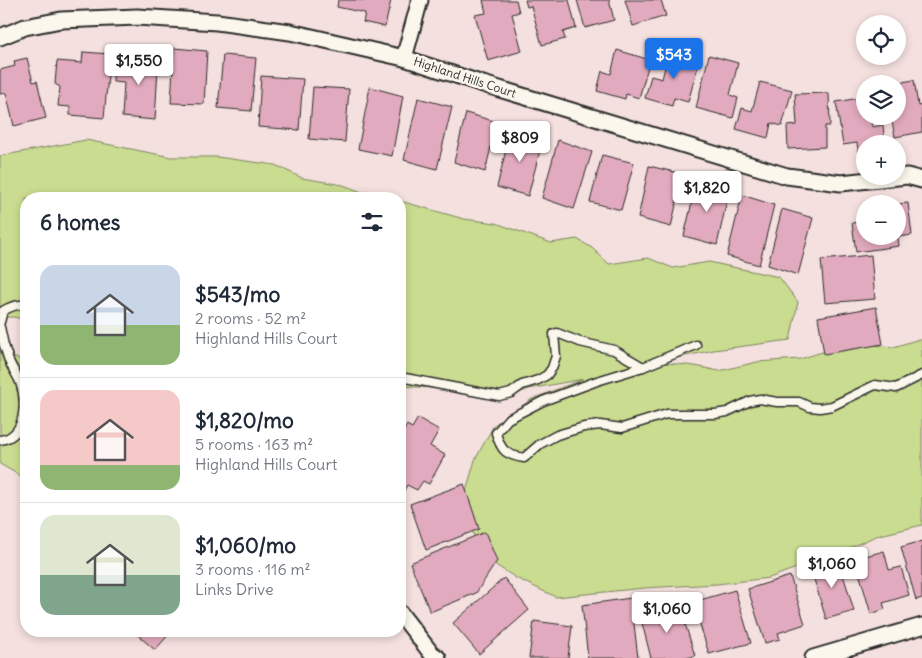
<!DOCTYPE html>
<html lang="en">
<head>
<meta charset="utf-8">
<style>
	:root { --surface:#fff; --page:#f2f2f3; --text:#1f2937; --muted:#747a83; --line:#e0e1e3; --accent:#1a73e8 }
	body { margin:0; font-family:Delius,sans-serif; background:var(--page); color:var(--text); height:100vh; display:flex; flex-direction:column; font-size:19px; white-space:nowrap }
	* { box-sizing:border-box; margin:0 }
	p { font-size:16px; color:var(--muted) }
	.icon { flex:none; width:28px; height:28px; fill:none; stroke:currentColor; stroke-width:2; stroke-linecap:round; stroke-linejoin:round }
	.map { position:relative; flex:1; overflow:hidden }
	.panel { position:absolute; left:20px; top:192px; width:386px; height:445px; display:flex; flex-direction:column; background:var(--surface); border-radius:20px; box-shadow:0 2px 8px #0003 }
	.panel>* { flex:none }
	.buttons { position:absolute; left:856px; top:15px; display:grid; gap:10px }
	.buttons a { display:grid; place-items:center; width:50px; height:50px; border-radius:50%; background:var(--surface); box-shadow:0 2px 8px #0003; font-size:25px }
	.price { position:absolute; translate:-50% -42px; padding:0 11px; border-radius:5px; background:#fff; color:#222; font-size:16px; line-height:32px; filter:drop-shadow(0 1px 2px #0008) }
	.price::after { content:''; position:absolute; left:50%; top:30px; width:15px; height:11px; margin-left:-8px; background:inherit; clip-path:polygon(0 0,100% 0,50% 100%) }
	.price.selected { background:var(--accent); color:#fff }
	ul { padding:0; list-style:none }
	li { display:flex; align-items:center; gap:15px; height:125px; padding:0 20px }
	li+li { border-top:1px solid var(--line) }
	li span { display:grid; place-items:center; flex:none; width:140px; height:100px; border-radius:15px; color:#555 }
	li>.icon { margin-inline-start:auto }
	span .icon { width:60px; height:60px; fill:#fffc; stroke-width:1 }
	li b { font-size:21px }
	h2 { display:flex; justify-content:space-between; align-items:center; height:60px; padding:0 20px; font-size:21px }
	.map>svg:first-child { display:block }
	.green { fill:#cadc90; stroke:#7a845e }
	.building { fill:#e2aabe; stroke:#2b2b2b }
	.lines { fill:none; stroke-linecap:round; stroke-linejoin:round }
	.lane-casing { stroke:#2b2b2b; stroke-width:11 }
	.street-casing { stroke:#2b2b2b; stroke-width:19 }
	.lane { stroke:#fbf7ec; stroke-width:8 }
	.street { stroke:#fbf7ec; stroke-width:15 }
	.labels { text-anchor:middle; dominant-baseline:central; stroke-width:5; stroke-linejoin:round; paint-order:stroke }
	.street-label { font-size:12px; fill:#2b2b2b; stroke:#fbf7ec }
</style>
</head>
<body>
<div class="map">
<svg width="922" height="658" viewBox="0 0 922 658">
	<rect width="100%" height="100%" fill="#f4e0de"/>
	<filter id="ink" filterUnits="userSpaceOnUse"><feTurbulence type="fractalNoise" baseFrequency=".02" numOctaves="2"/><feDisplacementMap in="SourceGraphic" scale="10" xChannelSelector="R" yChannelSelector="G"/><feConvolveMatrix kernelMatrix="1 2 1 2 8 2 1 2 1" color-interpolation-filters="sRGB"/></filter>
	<g filter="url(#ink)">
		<g class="green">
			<path d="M86,140l85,17h46l58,8 27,13 41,7 19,7 20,2 11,5h-367v121l-12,-3h-14v-161z"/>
			<path d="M400,201l64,18 32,4 55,20 26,-4 15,9 17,16 39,-6 25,10 36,-6 70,15 19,25 -8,38 -76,10 -57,12 38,4 24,5 38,-9 43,-3 51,-16 43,4 22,-7h6v185l-46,11 -38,17 -69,25 -52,6 -73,4 -88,9 -40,-19 -36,-23 -17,-53 12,-42 19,-35 38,-26 51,-20 -54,10 -22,8 -40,-7 -67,-4z"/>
			<path d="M0,352l26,10v117l-26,-15z"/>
		</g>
		<g class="building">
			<path d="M338,0h53l-6,27 -22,-5 2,-9 -28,-6z"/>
			<path d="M483,0h33l3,12 -7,2 10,37 -34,10 -13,-46 11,-2z"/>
			<path d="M525,0h44l7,28 -13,4 2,7 -23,6 -11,-39 -4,1z"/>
			<path d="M577,0h32l5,20 -29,8z"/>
			<path d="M625,0h36l5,16 -33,10z"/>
			<path d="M174,48l33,3 -3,53 -33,-1z"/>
			<path d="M149,49l10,1 -4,70 -33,-3 2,-34 -11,-1 1,-22 35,2z"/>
			<path d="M617,50l33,10 -11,38 -13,-4 -1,5 -28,-8 5,-20 9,3z"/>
			<path d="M669,51l31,8 -12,43 -14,-4 -2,8 -27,-8 6,-22 11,3z"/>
			<path d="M83,52l27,2 -6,64 -34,-3v-8l-12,-1 2,-19 -5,-3 2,-23 25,2z"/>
			<path d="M223,55l33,3 -5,53 -33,-3z"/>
			<path d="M709,55l29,8 -8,32 8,3 -5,20 -37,-10z"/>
			<path d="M27,58l6,24 4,-1 9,37 -32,8 -8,-33 -6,1v-24l15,-4 -1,-5z"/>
			<path d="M261,76l42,3 -4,51 -41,-3z"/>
			<path d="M914,80l4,26 4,-1v27l-27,5 -4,-21h7v-32h-8z"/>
			<path d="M760,82l32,8 -10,36 -11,-3 -3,15 -32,-9 6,-21 10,3z"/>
			<path d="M313,87l36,2 -4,53 -36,-3z"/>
			<path d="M370,87l33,9 -11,60 -34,-7z"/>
			<path d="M829,93l1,33h-5v21l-37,2 -1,-23 10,-1 -2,-31z"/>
			<path d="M865,97v19h5l2,11 11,-2 2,19h-20v6l-7,1 -1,-8 -14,2 -7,-43z"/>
			<path d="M418,98l34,9 -15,62 -33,-9z"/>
			<path d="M466,113l31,9 -12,50 -31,-10z"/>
			<path d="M511,129l32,10 -15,57 -31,-9z"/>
			<path d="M558,140l34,12 -18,57 -32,-11z"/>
			<path d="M602,155l32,8 -13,47 -31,-8z"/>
			<path d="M649,166l34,8 -12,53 -33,-9z"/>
			<path d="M697,181l32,10 -12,54 -33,-9z"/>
			<path d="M742,195l32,10 -15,60 -32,-9z"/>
			<path d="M908,203l4,32 -14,2 1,9 -43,6 -4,-29 13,-2v-5v20h33v-32z"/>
			<path d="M782,209l31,9 -15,57 -30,-10z"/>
			<path d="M871,255l4,44 -50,4 -4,-43z"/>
			<path d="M876,307l7,37 -59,10 -6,-37z"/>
			<path d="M418,418l21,12 -9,16 15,9 -16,29 -6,-3 -6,9 -10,-5 -4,7 -3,-1v-53l7,-13 5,3z"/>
			<path d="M464,484l15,45 -53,21 -16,-46z"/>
			<path d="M485,532l12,29 -21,32 -46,19 -20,-49z"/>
			<path d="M922,541v57l-6,2 -15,-53z"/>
			<path d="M884,551l5,19 12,-3 8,28 -26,8 2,6 -14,5 -16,-55z"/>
			<path d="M838,558l16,53 -28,8 -16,-53z"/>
			<path d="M790,576l15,48 -27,9 2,6 -15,4 -17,-54z"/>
			<path d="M504,578l25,32 -50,44 -26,-31z"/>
			<path d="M735,590l16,53 -42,11 -16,-52z"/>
			<path d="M631,598l7,60h-50l-6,-53z"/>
			<path d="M679,604l16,52 -9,2h-35l-11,-43z"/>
			<path d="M534,621l38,5 -4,32h-39z"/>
			<path d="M133,631h39l-17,19z"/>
		</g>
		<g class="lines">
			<g class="lane-casing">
				<g id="lane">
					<path d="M0,322l3,-11c8,-5 14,-7 23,-6"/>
					<path d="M0,327c2,12 5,23 9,34 3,7 8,14 11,21 7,20 6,55 -20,58"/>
					<path d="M696,345l-53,22 -46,14 -54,20 -35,18 -12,14c5,18 10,22 28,25l16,-14 17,-9 27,-8 16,-2 22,3 45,-14h48l12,-2 23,-11 10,-2 17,3h22l11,5 10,1 12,-2 43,-21 21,3 26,-13"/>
					<path d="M400,377l99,19 12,-3 11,-8 16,-5 9,-5 5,-7 4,-12 -2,-22 3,-1 23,9 34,8 29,17"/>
				</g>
			</g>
			<g class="street-casing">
				<g id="street">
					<path d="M0,37l25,-10 36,-7 76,-3 80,5 73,10 114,26 79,26 304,92 54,7 66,-7 15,4"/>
					<path d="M404,58l16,-58"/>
					<path d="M400,613l31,40 7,5"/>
					<path d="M813,658l109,-32"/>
				</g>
			</g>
			<use href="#lane" class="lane"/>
			<use href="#street" class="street"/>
		</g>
	</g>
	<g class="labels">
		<g class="street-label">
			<text transform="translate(465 77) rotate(18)">Highland Hills Court</text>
		</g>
	</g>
</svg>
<div class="buttons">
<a><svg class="icon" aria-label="locate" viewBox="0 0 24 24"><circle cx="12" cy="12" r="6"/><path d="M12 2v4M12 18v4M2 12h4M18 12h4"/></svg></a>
<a><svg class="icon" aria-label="layers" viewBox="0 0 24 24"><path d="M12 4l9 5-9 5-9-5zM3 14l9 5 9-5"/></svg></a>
<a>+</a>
<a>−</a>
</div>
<b class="price selected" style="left:674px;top:80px">$543</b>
<b class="price" style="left:139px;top:86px">$1,550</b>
<b class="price" style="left:520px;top:163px">$809</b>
<b class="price" style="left:707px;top:213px">$1,820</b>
<b class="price" style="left:832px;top:589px">$1,060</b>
<b class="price" style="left:667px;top:634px">$1,060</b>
<section class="panel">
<h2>6 homes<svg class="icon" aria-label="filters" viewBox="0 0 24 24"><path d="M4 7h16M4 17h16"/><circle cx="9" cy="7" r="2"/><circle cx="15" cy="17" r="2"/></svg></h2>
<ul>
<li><span style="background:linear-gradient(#c9d6e8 60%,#8fb573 0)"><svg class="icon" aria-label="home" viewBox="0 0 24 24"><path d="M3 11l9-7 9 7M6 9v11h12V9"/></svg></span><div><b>$543/mo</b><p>2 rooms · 52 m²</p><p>Highland Hills Court</p></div></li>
<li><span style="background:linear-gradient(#f6c9c9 75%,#8fb573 0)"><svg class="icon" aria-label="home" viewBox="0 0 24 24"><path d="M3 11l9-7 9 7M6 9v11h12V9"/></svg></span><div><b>$1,820/mo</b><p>5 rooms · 163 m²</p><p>Highland Hills Court</p></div></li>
<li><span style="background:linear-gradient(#dfe7d0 60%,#7fa58c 0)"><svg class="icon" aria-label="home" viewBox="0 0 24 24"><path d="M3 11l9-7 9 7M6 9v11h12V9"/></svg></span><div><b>$1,060/mo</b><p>3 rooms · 116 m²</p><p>Links Drive</p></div></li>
</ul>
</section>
</div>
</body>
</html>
